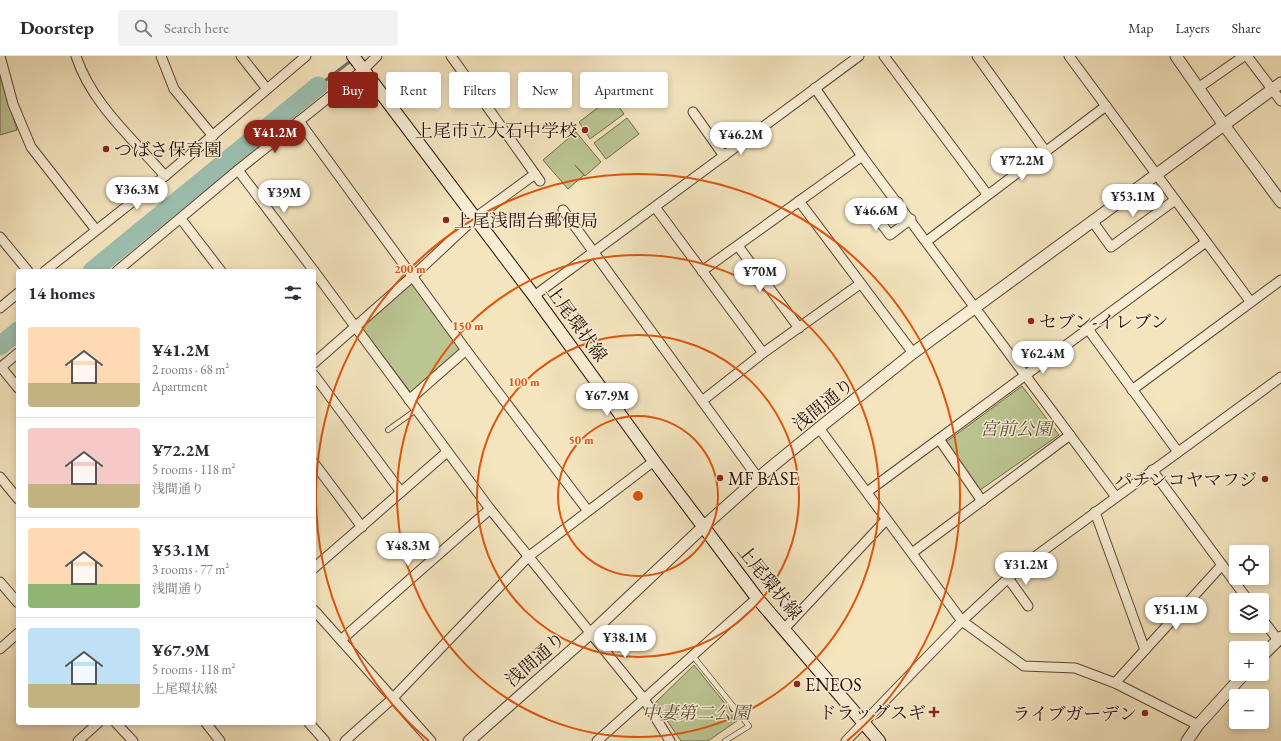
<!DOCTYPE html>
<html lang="en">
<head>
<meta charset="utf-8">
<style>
	:root { --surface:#fff; --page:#f2f2f3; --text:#2b2b33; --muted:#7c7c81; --line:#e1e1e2; --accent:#8f2418 }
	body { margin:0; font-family:"EB Garamond","Noto Serif JP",serif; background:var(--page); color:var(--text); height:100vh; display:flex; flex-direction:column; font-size:15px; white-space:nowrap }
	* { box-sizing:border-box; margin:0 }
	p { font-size:13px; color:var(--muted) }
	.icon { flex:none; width:22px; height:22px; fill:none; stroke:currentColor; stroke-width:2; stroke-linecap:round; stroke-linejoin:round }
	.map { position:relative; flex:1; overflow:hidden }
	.details { position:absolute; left:16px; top:213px; width:300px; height:456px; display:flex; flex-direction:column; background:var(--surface); border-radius:4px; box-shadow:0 2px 6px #0003 }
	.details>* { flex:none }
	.top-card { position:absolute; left:328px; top:16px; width:380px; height:36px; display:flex; gap:8px }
	.tools { position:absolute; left:1229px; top:489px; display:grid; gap:8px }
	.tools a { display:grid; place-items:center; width:40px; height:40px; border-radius:4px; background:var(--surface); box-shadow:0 2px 6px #0003; font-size:20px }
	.price { position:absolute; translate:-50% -34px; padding:0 9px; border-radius:14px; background:#fff; color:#222; font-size:13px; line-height:26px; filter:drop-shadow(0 1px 2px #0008) }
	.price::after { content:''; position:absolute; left:50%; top:24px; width:12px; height:9px; margin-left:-6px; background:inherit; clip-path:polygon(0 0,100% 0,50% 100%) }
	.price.selected { background:var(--accent); color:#fff }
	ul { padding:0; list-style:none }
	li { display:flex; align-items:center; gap:12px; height:100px; padding:0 12px }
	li+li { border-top:1px solid var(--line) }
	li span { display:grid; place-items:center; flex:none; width:112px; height:80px; border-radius:4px; color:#555 }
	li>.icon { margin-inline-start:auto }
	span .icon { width:48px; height:48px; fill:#fffc; stroke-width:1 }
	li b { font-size:17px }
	h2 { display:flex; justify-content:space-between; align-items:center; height:48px; padding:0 12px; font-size:17px }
	.chip { padding:0 14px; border-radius:4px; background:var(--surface); box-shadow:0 2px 6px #0003; font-size:14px; line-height:36px }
	.chip.selected { background:var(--accent); color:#fff }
	header { display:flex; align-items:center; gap:24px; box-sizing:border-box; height:56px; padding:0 20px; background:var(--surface); border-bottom:1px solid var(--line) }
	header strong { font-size:19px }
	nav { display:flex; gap:22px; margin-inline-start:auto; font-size:14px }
	.search { width:280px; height:36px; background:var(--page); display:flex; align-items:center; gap:10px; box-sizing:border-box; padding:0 14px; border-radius:4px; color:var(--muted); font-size:15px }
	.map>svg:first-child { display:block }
	.green { fill:#bbc592; stroke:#72684a }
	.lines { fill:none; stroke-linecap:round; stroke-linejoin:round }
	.stream { stroke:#6e776b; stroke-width:3 }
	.river { stroke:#9cbfb0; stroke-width:19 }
	.service-casing { stroke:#5c4232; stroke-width:6 }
	.minor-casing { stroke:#5c4232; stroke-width:11 }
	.tertiary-casing { stroke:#5c4232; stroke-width:13 }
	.secondary-casing { stroke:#290c03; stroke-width:14 }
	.service { stroke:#f8eed5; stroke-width:4.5 }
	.minor { stroke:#f8eed5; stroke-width:9 }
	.tertiary { stroke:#f8eed5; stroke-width:11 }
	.secondary { stroke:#f8eed5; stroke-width:12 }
	.ring { fill:none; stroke:#de550c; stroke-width:2 }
	.poi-dot { fill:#8f2418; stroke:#f8eed5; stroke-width:1.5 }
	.labels { text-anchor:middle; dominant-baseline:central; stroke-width:3; stroke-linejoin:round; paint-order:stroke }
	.poi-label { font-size:18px; fill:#290c03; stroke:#f8eed5; text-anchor:start }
	.street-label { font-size:18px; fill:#290c03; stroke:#f8eed5 }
	.park-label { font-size:18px; font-style:italic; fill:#5c4d35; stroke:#f8eed5 }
	.centre { fill:#de550c; stroke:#f8eed5; stroke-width:2 }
	.ring-label { font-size:12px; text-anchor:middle; font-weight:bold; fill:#de550c; stroke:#f8eed5; stroke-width:3; stroke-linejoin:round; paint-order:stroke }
</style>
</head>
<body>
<header>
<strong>Doorstep</strong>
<div class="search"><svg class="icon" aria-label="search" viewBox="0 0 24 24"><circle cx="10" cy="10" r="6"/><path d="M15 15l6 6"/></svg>Search here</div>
<nav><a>Map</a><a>Layers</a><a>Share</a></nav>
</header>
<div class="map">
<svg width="1281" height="685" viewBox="0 0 1281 685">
	<rect width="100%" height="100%" fill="#f4e5bf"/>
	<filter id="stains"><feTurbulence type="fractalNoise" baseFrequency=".005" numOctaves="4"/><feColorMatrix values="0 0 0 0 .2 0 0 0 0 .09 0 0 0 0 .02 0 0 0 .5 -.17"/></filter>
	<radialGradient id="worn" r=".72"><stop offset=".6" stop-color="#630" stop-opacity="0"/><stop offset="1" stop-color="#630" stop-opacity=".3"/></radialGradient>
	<g class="green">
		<path d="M0,18l17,56 -17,5z"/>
		<path d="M612,41l12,17 -34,25 -11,-17z"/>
		<path d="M627,62l12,16 -33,25 -12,-16z"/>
		<path d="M576,76l25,30 -16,14 -10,-11 9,10 -16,14 -25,-29z"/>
		<path d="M412,226l51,67 -51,45 -51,-67z"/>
		<path d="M1022,330l37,49 -79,55 -34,-48z"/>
		<path d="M694,609l44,55 -30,21h-27l-26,-38z"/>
	</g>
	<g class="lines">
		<path class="stream" d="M318,30l34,-26"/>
		<g class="river">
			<path d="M92,215l226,-185"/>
			<path d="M0,290l18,-15"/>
		</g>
		<g class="service-casing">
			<g id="service">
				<path d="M388,374l28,-20"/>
				<path d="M693,600l56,70 -24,15"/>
			</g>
		</g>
		<g class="minor-casing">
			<g id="minor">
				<path d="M0,0l13,48 18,43 65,83"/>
				<path d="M76,0c15,47 57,83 89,120"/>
				<path d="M161,0l13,33 39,47"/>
				<path d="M241,0l26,33"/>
				<path d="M451,0l89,125"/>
				<path d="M884,0l103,138"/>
				<path d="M977,0l69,96"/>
				<path d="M1069,0l181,245"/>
				<path d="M1247,0l34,45"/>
				<path d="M815,32l47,68 254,341"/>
				<path d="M1198,32l46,-32"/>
				<path d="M693,56l31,44"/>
				<path d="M299,65l167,229 122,161"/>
				<path d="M238,114l76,101"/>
				<path d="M799,145l114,152"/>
				<path d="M898,146l-21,16 13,17 21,-16"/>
				<path d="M655,151l108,146"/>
				<path d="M563,154l195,268"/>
				<path d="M181,163l40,52"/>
				<path d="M1093,166l18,25 64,-47"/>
				<path d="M0,181l28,34"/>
				<path d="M927,185l179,-135"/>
				<path d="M738,190l61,82"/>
				<path d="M45,215l120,-95 141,-120"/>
				<path d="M117,215l121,-101 125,-100 14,-14"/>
				<path d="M314,215l176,238 154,190 26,42"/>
				<path d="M702,215l160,-115"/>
				<path d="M534,240l325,-240"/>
				<path d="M0,252l18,-15"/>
				<path d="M1088,273l90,123"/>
				<path d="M314,307l99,-87 62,-58 60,-44"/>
				<path d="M1,311l17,21"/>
				<path d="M0,312l18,-15"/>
				<path d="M314,319l87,117"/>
				<path d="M1132,334l149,-110"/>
				<path d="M409,344l57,-50"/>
				<path d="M702,345l61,-48 97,-69"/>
				<path d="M819,372l143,193 62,45 51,2 40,15 83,42"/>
				<path d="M939,383l43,62"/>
				<path d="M314,407l48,64"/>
				<path d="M1152,414l96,130"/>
				<path d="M0,421l18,22"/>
				<path d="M867,436l339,-250"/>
				<path d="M1095,456l50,138"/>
				<path d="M912,497l158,-118"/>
				<path d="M314,512l133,-116"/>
				<path d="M1008,522l20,28"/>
				<path d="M0,526l18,21"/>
				<path d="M314,554l117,131"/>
				<path d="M1262,563l16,21"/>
				<path d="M784,573l102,-109"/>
				<path d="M341,584l149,-131"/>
				<path d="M0,593l18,-16"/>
				<path d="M1115,627l107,-118"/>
				<path d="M116,667l17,18"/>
				<path d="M206,667l14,18"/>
				<path d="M309,667l16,18"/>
				<path d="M78,685l20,-18"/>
				<path d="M345,685l47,-42 136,-142 126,-96"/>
				<path d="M597,685l160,-143"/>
				<path d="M846,685l116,-120 56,-52 263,-192"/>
			</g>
		</g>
		<g class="tertiary-casing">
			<g id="tertiary">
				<path d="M1176,0l48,69 57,77"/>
				<path d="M1262,600l19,-19"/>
				<path d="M469,685l121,-107 113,-107 55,-49 61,-50 94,-75 368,-270"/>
				<path d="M1187,685l11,-16 46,-51"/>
			</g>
		</g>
		<g class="secondary-casing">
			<path id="secondary" d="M353,0l181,240 120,165 103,137 122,143"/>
		</g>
		<use href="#service" class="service"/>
		<use href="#minor" class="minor"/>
		<use href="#tertiary" class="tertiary"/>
		<use href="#secondary" class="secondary"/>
	</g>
	<g class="ring">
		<circle cx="638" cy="440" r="80"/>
		<circle cx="638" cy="440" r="161"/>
		<circle cx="638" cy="440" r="241"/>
		<path d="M429 685A322 322 0 1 1 847 685"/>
	</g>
	<g class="poi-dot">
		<circle cx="585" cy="74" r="4"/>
		<circle cx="106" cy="93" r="4"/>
		<circle cx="446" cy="164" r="4"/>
		<circle cx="1031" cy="265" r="4"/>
		<circle cx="720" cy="422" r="4"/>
		<circle cx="1265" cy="423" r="4"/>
		<circle cx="797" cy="628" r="4"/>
		<path d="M932 650h4v4h4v4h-4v4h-4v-4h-4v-4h4z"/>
		<circle cx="1145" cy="657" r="4"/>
	</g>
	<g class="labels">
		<g class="poi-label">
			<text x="577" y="74" text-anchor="end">上尾市立大石中学校</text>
			<text x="114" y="93">つばさ保育園</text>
			<text x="454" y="164">上尾浅間台郵便局</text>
			<text x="1039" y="265">セブン-イレブン</text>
			<text x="728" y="422">MF BASE</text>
			<text x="1257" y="423" text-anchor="end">パチンコヤマフジ</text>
			<text x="805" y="628">ENEOS</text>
			<text x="926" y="656" text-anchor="end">ドラッグスギ</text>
			<text x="1137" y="657" text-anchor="end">ライブガーデン</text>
		</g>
		<g class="street-label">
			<text transform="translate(577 267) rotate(54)">上尾環状線</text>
			<text transform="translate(823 348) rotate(-39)">浅間通り</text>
			<text transform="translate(770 526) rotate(51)">上尾環状線</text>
			<text transform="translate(535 603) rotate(-41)">浅間通り</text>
		</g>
		<g class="park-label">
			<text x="1016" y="372">宮前公園</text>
			<text x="696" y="656">中妻第二公園</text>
		</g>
	</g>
	<circle cx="638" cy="440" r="6" class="centre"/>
	<g class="ring-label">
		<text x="410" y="217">200 m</text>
		<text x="468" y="274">150 m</text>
		<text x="524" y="330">100 m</text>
		<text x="581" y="388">50 m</text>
	</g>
	<rect width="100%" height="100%" filter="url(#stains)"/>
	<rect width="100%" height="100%" fill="url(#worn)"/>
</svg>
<div class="tools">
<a><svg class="icon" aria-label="locate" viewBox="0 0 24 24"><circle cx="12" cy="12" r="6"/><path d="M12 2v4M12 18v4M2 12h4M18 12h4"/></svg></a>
<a><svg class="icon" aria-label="layers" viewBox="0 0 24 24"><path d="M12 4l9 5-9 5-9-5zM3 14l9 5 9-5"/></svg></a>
<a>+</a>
<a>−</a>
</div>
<b class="price selected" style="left:275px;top:98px">¥41.2M</b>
<b class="price" style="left:741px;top:100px">¥46.2M</b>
<b class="price" style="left:1022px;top:126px">¥72.2M</b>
<b class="price" style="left:137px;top:155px">¥36.3M</b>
<b class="price" style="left:284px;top:158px">¥39M</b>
<b class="price" style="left:1133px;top:162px">¥53.1M</b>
<b class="price" style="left:876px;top:176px">¥46.6M</b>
<b class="price" style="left:760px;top:237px">¥70M</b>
<b class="price" style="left:1043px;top:319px">¥62.4M</b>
<b class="price" style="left:607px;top:361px">¥67.9M</b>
<b class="price" style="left:408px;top:511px">¥48.3M</b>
<b class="price" style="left:1026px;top:530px">¥31.2M</b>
<b class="price" style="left:1176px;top:575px">¥51.1M</b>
<b class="price" style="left:625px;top:603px">¥38.1M</b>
<div class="top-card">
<a class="chip selected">Buy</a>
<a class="chip">Rent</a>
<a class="chip">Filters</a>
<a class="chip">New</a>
<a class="chip">Apartment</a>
</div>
<section class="details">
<h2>14 homes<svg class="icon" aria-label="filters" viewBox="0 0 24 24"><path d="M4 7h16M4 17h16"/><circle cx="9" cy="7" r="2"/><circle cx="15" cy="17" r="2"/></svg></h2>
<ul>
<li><span style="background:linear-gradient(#ffd9b3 70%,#c2b280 0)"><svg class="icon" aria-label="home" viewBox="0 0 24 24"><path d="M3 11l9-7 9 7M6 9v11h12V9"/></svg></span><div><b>¥41.2M</b><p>2 rooms · 68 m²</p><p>Apartment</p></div></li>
<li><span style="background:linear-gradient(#f6c9c9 70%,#c2b280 0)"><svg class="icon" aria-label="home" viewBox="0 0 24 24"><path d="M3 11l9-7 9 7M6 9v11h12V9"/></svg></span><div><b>¥72.2M</b><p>5 rooms · 118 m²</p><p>浅間通り</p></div></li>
<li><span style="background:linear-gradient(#ffd9b3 70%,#8fb573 0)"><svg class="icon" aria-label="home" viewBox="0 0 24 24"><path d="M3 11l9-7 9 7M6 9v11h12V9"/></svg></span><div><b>¥53.1M</b><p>3 rooms · 77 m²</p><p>浅間通り</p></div></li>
<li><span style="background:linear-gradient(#bfe0f5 70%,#c2b280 0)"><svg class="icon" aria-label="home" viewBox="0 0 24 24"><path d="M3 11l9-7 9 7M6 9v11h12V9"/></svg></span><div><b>¥67.9M</b><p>5 rooms · 118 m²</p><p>上尾環状線</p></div></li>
</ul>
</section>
</div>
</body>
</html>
